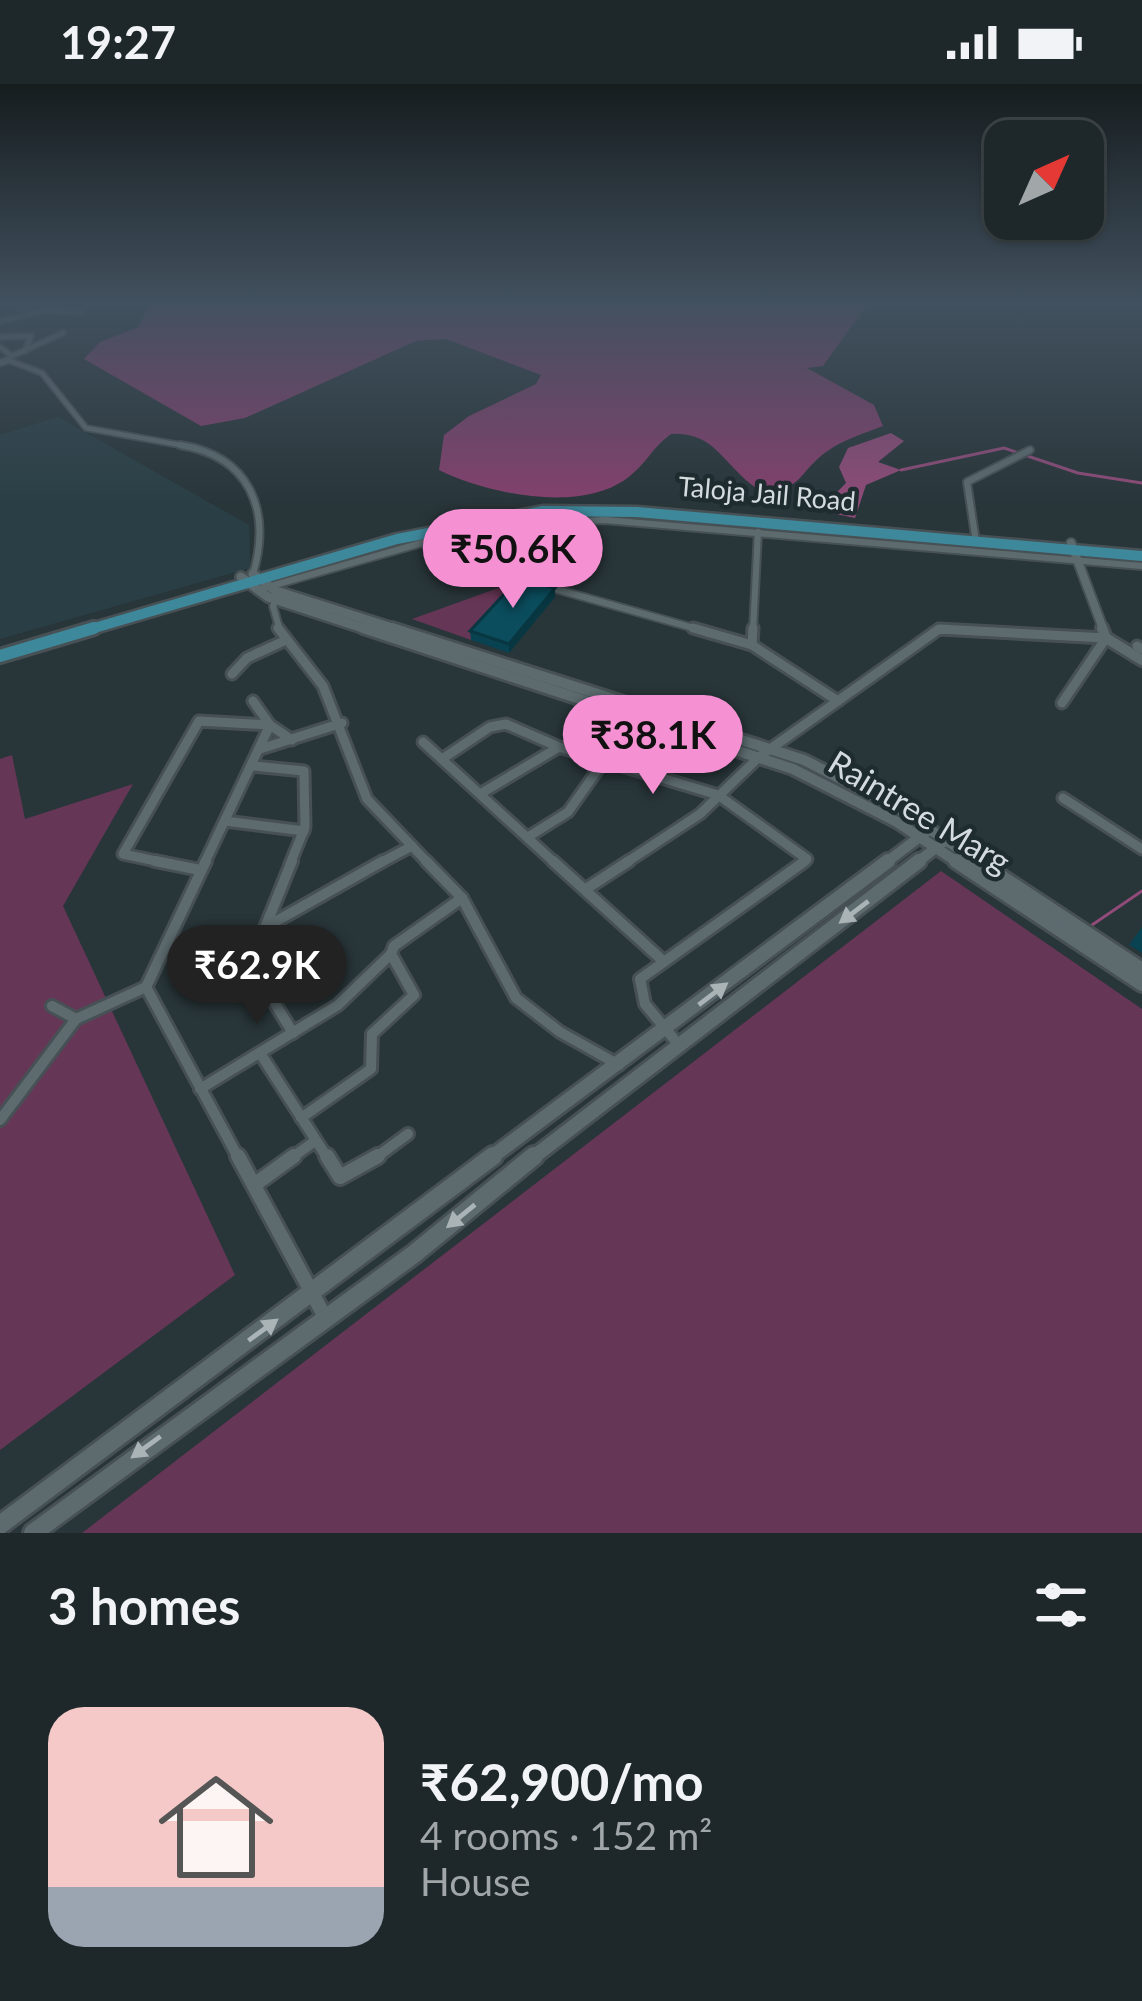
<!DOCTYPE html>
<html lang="en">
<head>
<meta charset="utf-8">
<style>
	:root { --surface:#1e282b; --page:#263033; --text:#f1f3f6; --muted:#a1a6a9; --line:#3c4447; --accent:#f591d2 }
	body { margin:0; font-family:Lato,sans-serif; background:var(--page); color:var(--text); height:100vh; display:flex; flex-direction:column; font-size:45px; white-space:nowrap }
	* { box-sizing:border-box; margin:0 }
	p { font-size:39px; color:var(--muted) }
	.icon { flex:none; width:66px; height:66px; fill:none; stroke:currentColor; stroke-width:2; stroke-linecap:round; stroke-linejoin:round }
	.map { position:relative; height:1449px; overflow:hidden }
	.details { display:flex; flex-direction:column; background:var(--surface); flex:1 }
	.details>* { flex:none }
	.needle { width:78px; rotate:45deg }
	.fabs { position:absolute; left:984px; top:36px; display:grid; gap:24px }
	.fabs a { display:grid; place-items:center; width:120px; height:120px; border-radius:24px; background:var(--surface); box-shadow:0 3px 9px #0004,0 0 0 3px var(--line); font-size:60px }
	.price { position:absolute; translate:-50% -102px; padding:0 27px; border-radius:42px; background:var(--accent); color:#111; font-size:39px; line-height:78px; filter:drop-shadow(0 3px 6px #0008) }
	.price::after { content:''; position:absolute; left:50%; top:72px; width:36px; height:27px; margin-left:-18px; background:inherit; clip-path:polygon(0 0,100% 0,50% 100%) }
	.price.current { background:#222; color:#fff }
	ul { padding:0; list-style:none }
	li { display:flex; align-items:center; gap:36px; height:300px; padding:0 48px }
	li+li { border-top:3px solid var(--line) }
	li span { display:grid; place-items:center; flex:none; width:336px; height:240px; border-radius:36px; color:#555 }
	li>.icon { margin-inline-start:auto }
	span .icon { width:144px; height:144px; fill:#fffc; stroke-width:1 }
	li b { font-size:51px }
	h2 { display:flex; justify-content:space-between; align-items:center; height:144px; padding:0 48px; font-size:51px }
	.status { display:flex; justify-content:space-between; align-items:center; height:84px; padding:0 60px; background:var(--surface); direction:ltr }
	.status svg { height:33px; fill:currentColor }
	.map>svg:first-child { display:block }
	.built { fill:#2a3f45 }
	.green { fill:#663656 }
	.forest { fill:#84406e }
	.water { fill:#904b79 }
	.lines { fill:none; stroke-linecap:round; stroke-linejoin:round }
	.stream { stroke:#904b79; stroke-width:3 }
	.minor-far4-casing { stroke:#475155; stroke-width:8 }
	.minor-far3-casing { stroke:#475155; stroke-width:10 }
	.minor-far2-casing { stroke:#475155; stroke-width:15 }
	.minor-far1-casing { stroke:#475155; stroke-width:16 }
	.minor-casing { stroke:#475155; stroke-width:20 }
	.tertiary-far2-casing { stroke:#475155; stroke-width:9 }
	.tertiary-far1-casing { stroke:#475155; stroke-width:12 }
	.tertiary-casing { stroke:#475155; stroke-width:16 }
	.secondary-far3-casing { stroke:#475155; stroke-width:14 }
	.secondary-far2-casing { stroke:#475155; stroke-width:16 }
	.secondary-far1-casing { stroke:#475155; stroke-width:20 }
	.secondary-casing { stroke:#475155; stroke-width:24 }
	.primary-far1-casing { stroke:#475155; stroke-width:15 }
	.primary-casing { stroke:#475155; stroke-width:18 }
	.minor-far4 { stroke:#5d6b6f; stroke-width:4.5 }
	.minor-far3 { stroke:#5d6b6f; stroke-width:6 }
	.minor-far2 { stroke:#5d6b6f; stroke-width:9 }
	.minor-far1 { stroke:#5d6b6f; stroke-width:10 }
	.minor { stroke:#5d6b6f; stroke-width:14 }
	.tertiary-far2 { stroke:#5d6b6f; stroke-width:6 }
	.tertiary-far1 { stroke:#5d6b6f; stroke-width:8 }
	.tertiary { stroke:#5d6b6f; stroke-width:10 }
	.secondary-far3 { stroke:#5d6b6f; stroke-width:9 }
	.secondary-far2 { stroke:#5d6b6f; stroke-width:10 }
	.secondary-far1 { stroke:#5d6b6f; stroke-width:14 }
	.secondary { stroke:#5d6b6f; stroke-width:18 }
	.primary-far1 { stroke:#3e889b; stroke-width:10 }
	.primary { stroke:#3e889b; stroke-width:12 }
	.wall { fill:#094250 }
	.shaded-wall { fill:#083641 }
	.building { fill:#0b4d5d; stroke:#083641; stroke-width:3 }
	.oneway { fill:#aab4b7 }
	.labels { text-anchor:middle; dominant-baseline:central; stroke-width:9; stroke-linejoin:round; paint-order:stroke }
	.far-street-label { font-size:27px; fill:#d3dbde; stroke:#1e2b2f }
	.street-label { font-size:33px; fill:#d3dbde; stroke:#1e2b2f }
</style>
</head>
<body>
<div class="status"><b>19:27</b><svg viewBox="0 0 49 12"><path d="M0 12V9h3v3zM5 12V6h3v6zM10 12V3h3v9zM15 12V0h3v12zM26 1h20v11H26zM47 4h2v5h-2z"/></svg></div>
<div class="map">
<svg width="1142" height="1449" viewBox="0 0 1142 1449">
	<rect width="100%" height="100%" fill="#283539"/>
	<path class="built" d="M58,333l191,108 1,43 -250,71v-204z"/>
	<g class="green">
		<path d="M512,499l9,1 -50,56 -59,-21z"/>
		<path d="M12,671l13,64 108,-35 -70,122 172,369 -235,175v-691z"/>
		<path d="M941,787l201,138v524h-1060z"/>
	</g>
	<path class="forest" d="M150,219h718l-45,63 -16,2 67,37 9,21c-18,7 -38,13 -54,24 -34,23 -23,43 -73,38 -32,-22 -41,-57 -85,-54 -17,12 -25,29 -40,41 -46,40 -144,19 -192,-5l5,-35 25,-19 67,-32 5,-9 -95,-36 -30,2 -171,77 -44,8 -117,-67 16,-17 39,-15z"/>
	<path class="water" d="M891,349l13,8 -26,21 23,8 -35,15 -11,33 -28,-6 -21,-14 29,-4 11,-11 -7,-16 9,-19z"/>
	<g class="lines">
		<g class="stream">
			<path d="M901,386l103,-22 74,25 64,10"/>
			<path d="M1092,841l50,-34"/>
		</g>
		<g class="minor-far4-casing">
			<g id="minor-far4">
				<path d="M0,237l42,-10 40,1"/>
				<path d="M0,253l31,-1 -6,15"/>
				<path d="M0,263l12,9 -4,4 34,13 44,55 111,20"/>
				<path d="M12,272l51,-23"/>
			</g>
		</g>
		<g class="minor-far3-casing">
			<g id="minor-far3">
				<path d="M180,361c69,11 92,64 73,129"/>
				<path d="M490,442l115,-6 537,46"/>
				<path d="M976,458l-9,-60 63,-32"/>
				<path d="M545,502l159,45"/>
				<path d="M264,504l203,-58"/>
				<path d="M278,512l-5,10 7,25"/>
				<path d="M753,547l5,-99"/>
				<path d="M936,547h44"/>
			</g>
		</g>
		<g class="minor-far2-casing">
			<g id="minor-far2">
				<path d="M278,544l45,58 44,113 62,65"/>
				<path d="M693,544l59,17 86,56"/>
				<path d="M752,561l1,-17"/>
				<path d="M1137,562l5,3"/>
				<path d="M232,590l15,-16 39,-18"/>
				<path d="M253,617l17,24 22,15"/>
				<path d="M1062,619l44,-65"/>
				<path d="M423,658l133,122"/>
				<path d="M260,665l82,-26"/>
				<path d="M442,675l48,-32 16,-3 53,23 159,48 89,64 -7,5"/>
				<path d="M253,682l51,5 1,56 -15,37"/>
				<path d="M480,710l79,-47"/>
				<path d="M1063,714l79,51"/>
				<path d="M225,737l79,10"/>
				<path d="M528,753l40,-25 38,-54"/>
				<path d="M170,780l-47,-10 76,-133 71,4"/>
				<path d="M204,780l66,-139"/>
				<path d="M378,780l34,-18"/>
				<path d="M624,780l76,-50 59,-57 180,-128 167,9"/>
			</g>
		</g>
		<g class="minor-far1-casing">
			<g id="minor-far1">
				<path d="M155,777l45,9"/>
				<path d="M206,777l-60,126 93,172"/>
				<path d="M292,777l-38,94 4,21 35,57"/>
				<path d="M426,777l36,37 54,100 44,34 59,33"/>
				<path d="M553,777l108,98"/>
				<path d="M586,805l43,-28"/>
				<path d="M266,843l117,-66"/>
				<path d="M52,922l24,13"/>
				<path d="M678,960l-33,-40 -5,-25 165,-118"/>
				<path d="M260,969l68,106"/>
				<path d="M200,1005l138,-84 53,-51"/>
				<path d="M301,1034l70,-49 1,-35 42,-39 -23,-41 3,-8 68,-48"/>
				<path d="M0,1036l76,-101 70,-32"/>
				<path d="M290,1075l25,-18"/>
				<path d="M374,1075l34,-25"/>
			</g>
		</g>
		<g class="minor-casing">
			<g id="minor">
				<path d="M238,1072l87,161"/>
				<path d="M327,1072l13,21 38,-21"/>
				<path d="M254,1101l40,-29"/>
			</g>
		</g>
		<g class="tertiary-far2-casing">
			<path id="tertiary-far2" d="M0,279l8,-3"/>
		</g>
		<g class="tertiary-far1-casing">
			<path id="tertiary-far1" d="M1071,459l33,88"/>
		</g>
		<g class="tertiary-casing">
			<path id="tertiary" d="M1102,544l4,10 36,22"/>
		</g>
		<g class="secondary-far3-casing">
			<g id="secondary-far3">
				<path d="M253,490l23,17 126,40"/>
				<path d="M241,493l27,20 104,34"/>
			</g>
		</g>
		<g class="secondary-far2-casing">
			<g id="secondary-far2">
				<path d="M363,544l430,141 104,53 63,42"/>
				<path d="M392,544l412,132 92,47 86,57"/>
				<path d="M884,780l46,-35"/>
				<path d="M915,780l31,-24"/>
			</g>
		</g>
		<g class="secondary-far1-casing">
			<g id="secondary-far1">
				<path d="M956,777l186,123"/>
				<path d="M977,777l165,109"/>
				<path d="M489,1075l399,-298"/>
				<path d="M531,1075l388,-298"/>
			</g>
		</g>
		<g class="secondary-casing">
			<g id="secondary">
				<path d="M0,1441l493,-369"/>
				<path d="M33,1449l381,-279 120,-98"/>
			</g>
		</g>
		<g class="primary-far1-casing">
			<path id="primary-far1" d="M84,547l313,-92 146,-28 94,1 505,44"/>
		</g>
		<g class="primary-casing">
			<path id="primary" d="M0,572l94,-28"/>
		</g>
		<use href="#minor-far4" class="minor-far4"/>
		<use href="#minor-far3" class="minor-far3"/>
		<use href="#minor-far2" class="minor-far2"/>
		<use href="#minor-far1" class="minor-far1"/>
		<use href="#minor" class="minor"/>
		<use href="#tertiary-far2" class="tertiary-far2"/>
		<use href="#tertiary-far1" class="tertiary-far1"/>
		<use href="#tertiary" class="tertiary"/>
		<use href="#secondary-far3" class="secondary-far3"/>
		<use href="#secondary-far2" class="secondary-far2"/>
		<use href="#secondary-far1" class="secondary-far1"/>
		<use href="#secondary" class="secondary"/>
		<use href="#primary-far1" class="primary-far1"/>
		<use href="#primary" class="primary"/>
	</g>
	<g class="wall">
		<path d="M555,513l-46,56 -38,-13 -1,-9z"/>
		<path d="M1142,843v26l-13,-8z"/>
	</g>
	<path class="shaded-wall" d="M555,504v9l-46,56v-9z"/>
	<path class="building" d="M519,494l36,10 -46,56 -39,-13z"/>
	<defs><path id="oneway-solid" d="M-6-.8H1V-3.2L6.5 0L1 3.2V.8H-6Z" transform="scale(3)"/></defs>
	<g class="oneway">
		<use href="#oneway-solid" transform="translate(854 828) rotate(143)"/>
		<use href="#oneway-solid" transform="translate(713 910) rotate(-37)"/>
		<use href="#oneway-solid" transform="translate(461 1132) rotate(141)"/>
		<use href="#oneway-solid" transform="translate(263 1246) rotate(-36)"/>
		<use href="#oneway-solid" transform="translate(146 1363) rotate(144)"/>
	</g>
	<linearGradient id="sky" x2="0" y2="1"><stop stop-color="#161d1f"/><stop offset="0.52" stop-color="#42515f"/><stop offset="1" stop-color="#42515f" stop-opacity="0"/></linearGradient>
	<rect width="1142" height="422" fill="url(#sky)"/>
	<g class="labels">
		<g class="far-street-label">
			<text transform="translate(767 409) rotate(5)">Taloja Jail Road</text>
		</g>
		<g class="street-label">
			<text transform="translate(920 727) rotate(31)">Raintree Marg</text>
		</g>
	</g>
</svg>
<div class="fabs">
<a><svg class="needle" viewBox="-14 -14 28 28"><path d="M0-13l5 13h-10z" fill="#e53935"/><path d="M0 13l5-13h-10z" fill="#a1a6a9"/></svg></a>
</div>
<b class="price" style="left:513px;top:527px">₹50.6K</b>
<b class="price" style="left:653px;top:713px">₹38.1K</b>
<b class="price current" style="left:257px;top:943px">₹62.9K</b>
</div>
<section class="details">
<h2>3 homes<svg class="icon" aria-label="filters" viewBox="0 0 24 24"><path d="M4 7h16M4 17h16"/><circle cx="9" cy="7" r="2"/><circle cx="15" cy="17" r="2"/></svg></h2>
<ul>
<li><span style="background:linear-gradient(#f6c9c9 75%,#9aa5b1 0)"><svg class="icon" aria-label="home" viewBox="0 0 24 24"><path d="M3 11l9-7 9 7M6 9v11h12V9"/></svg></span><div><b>₹62,900/mo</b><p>4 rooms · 152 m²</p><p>House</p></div></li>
</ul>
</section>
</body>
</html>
